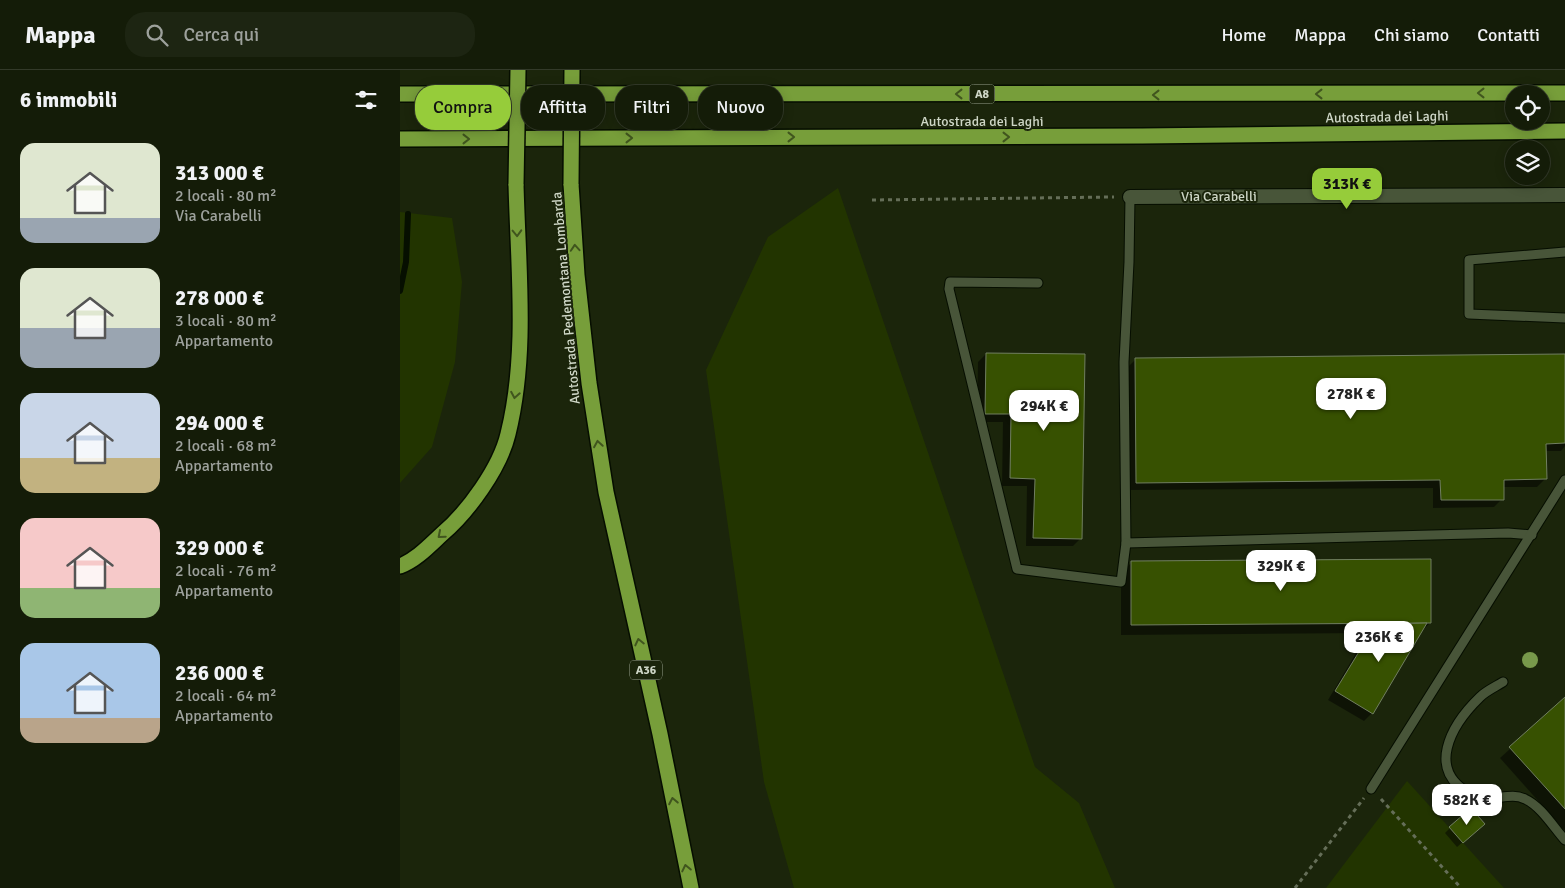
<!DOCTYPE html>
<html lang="it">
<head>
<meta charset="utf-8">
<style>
	:root { --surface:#141c08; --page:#1d2512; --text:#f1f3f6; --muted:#9da19c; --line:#333a29; --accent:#96cc3a }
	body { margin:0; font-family:Signika,sans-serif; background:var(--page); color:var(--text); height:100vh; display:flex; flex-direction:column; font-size:19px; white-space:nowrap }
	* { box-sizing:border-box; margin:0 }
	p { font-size:16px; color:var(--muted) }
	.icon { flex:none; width:28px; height:28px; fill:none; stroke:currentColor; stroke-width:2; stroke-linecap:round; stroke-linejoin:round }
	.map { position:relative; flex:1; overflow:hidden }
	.side { display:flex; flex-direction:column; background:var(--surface); width:400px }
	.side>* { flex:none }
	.hud { position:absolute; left:15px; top:15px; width:475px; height:45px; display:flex; gap:10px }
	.buttons { position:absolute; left:1105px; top:15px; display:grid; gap:10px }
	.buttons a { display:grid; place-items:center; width:45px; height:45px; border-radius:50%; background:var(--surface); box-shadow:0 2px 12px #0003,0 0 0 1px var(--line); font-size:25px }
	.price { position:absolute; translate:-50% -42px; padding:0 11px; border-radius:10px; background:#fff; color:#222; font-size:16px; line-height:32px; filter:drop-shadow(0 1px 2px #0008) }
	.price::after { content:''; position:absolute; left:50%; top:30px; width:15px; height:11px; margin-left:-8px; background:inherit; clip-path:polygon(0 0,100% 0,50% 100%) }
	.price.current { background:var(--accent); color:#111 }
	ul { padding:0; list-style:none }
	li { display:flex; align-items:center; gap:15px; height:125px; padding:0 20px }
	li span { display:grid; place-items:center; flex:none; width:140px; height:100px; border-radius:15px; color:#555 }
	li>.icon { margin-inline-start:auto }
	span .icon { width:60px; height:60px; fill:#fffc; stroke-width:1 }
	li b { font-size:21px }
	h2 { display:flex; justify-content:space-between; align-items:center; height:60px; padding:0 20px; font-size:21px }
	.tag { padding:0 18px; border-radius:20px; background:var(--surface); box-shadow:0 2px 12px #0003,0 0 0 1px var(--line); font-size:18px; line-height:45px }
	.tag.current { background:var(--accent); color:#111 }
	header { display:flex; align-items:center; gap:30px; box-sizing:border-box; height:70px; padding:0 25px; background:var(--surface); border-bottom:1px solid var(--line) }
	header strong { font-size:24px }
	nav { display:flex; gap:28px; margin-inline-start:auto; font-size:18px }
	.search { width:350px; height:45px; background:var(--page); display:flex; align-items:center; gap:12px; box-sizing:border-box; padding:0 18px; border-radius:20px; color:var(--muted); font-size:19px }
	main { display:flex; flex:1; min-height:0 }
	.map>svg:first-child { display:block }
	.green { fill:#223400 }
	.shadow { fill:#0007 }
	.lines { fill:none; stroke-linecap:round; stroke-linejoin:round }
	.stream { stroke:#060f00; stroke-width:6 }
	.building { fill:#375101; stroke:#717f61 }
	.service-casing { stroke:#060e00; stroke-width:11 }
	.minor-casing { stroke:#060e00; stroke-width:16 }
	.motorway-casing { stroke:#060e00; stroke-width:18 }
	.path { stroke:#656e58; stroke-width:3; stroke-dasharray:4 4; stroke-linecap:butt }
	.service { stroke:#485539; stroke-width:9 }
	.minor { stroke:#485539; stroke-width:14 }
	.motorway { stroke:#779e3a; stroke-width:15 }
	.motorway-bridge-casing { stroke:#060e00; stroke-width:18; stroke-linecap:butt }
	.motorway-bridge { stroke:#779e3a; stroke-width:15 }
	.tree { fill:#78994b }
	.oneway { stroke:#40551e }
	.labels { text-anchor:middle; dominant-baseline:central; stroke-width:4; stroke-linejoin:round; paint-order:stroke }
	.shield { fill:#1b250b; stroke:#98a18e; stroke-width:1 }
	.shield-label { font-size:12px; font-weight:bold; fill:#ced6c6 }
	.street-label { font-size:14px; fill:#ced6c6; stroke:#1b250b }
</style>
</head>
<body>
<header>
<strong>Mappa</strong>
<div class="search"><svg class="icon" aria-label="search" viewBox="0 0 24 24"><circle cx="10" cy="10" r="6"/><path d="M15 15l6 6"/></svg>Cerca qui</div>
<nav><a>Home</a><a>Mappa</a><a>Chi siamo</a><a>Contatti</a></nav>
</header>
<main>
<section class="side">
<h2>6 immobili<svg class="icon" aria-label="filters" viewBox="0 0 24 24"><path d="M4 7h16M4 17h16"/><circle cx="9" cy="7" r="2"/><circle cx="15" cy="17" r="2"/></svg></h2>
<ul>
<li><span style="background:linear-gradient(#dfe7d0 75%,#9aa5b1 0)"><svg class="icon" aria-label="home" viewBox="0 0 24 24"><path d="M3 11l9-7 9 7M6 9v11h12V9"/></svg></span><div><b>313 000 €</b><p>2 locali · 80 m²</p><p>Via Carabelli</p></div></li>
<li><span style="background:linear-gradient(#dfe7d0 60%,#9aa5b1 0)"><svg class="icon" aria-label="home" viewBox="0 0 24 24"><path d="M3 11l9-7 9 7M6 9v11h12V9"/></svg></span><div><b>278 000 €</b><p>3 locali · 80 m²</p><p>Appartamento</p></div></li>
<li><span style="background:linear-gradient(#c9d6e8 65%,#c2b280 0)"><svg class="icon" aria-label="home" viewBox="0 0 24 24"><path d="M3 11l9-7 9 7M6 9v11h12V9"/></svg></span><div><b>294 000 €</b><p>2 locali · 68 m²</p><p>Appartamento</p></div></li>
<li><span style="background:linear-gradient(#f6c9c9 70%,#8fb573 0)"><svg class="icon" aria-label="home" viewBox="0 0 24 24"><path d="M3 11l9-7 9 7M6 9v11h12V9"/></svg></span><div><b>329 000 €</b><p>2 locali · 76 m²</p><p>Appartamento</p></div></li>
<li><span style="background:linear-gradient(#a9c7e8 75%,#b9a48a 0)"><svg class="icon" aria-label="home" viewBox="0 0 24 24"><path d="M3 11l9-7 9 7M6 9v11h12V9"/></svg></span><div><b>236 000 €</b><p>2 locali · 64 m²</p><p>Appartamento</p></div></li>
</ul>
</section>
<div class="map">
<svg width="1165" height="818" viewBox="0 0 1165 818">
	<rect width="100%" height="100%" fill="#1b250b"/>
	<g class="green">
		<path d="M438,118l197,579 44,36 36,85h-321l-30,-106 -58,-412 62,-133z"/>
		<path d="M0,142l52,6 10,64 -7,80 -23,85 -32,36z"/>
		<path d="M1007,711l97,107h-178z"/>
	</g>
	<g class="shadow">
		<path d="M586,284l95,184 -8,8h-47l1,-60h-25l1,-64h-26l1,-60z"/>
		<path d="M1165,285v91l-4,5h-16v28l-8,8h-35v12l-8,8 -61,1v-20l-304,2 -1,-123 8,-8z"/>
		<path d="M732,492l298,61 -8,8 -50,82 -8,8 -36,-21 40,-67 -247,2v-62z"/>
		<path d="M1165,629v132l-65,-73z"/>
		<path d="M1050,758l28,1 -21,18 -12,-14z"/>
	</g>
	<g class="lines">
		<path class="stream" d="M0,221l6,-29 2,-48"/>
	</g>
	<g class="building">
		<path d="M586,283l99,1 -3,185 -49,-1 2,-59 -25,-1 1,-64h-26z"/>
		<path d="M1165,284v89l-19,1 1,35 -43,1v20h-63l-1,-20 -304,3 -1,-125z"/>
		<path d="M1031,489v64l-300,2v-64z"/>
		<path d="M1027,553l-54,91 -38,-23 41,-67z"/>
		<path d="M1165,627v112l-56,-62z"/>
		<path d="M1071,738l14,16 -22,19 -14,-16z"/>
	</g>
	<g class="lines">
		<g class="service-casing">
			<g id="service">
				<path d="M730,127l-1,65 -5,100 2,181 382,-10 24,2"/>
				<path d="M1165,182l-96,8v54l96,4"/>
				<path d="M638,213l-88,-1 -1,7 68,280 104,13 5,-39"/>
				<path d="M1103,612c-8,5 -17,9 -23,15 -29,28 -56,75 -7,98 18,9 36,-4 52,4 16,7 29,29 40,41"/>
				<path d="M971,719l194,-309"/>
			</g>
		</g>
		<g class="minor-casing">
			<path id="minor" d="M730,127l435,-2"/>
		</g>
		<g class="motorway-casing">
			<g id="motorway">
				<path d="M0,24l1165,-1"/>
				<path d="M0,69l742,-3 423,-5"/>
				<path d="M171,114l6,91 12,108 17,109 54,242 31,154"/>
				<path d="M0,496c16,-6 29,-20 42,-32 26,-22 58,-66 66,-100 20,-81 10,-167 8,-250"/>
			</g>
		</g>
		<g class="path">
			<path d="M472,130l242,-3"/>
			<path d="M981,729l80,89"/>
			<path d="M895,818l69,-90"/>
		</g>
		<use href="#service" class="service"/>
		<use href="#minor" class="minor"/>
		<use href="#motorway" class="motorway"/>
		<g class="motorway-bridge-casing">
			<g id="motorway-bridge">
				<path d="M116,114l2,-114"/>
				<path d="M171,114l1,-114"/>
			</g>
		</g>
		<use href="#motorway-bridge" class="motorway-bridge"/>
	</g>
	<circle class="tree" cx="1130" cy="590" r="8"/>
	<defs><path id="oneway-chevron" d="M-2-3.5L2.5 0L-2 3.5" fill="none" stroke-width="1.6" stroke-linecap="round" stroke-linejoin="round" transform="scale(1.25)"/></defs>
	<g class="oneway">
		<use href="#oneway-chevron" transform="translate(1081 23) rotate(180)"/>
		<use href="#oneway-chevron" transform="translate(559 24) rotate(-180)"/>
		<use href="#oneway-chevron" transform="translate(919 24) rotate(180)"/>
		<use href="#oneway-chevron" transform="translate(756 25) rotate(-180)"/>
		<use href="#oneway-chevron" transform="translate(391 67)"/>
		<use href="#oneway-chevron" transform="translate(606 67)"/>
		<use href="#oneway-chevron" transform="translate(229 68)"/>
		<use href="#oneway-chevron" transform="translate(66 69)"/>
		<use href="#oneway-chevron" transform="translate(117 163) rotate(88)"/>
		<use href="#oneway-chevron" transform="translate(175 178) rotate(-94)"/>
		<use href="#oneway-chevron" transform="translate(115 325) rotate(100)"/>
		<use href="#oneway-chevron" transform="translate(198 374) rotate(-99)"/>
		<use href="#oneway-chevron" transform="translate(41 465) rotate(139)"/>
		<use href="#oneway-chevron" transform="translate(239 572) rotate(-103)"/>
		<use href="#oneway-chevron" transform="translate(273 731) rotate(-101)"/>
		<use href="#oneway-chevron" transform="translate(286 798) rotate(-102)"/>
	</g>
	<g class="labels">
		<g class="shield">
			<rect x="569.5" y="14.5" width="25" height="19" rx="4"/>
			<rect x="230" y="590.5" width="32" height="19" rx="4"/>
		</g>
		<g class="shield-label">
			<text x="582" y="24">A8</text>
			<text x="246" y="600">A36</text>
		</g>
		<g class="street-label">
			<text transform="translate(987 47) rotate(-1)">Autostrada dei Laghi</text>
			<text x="582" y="51">Autostrada dei Laghi</text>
			<text x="819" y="126">Via Carabelli</text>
			<text transform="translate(166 228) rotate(-95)">Autostrada Pedemontana Lombarda</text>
		</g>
	</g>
</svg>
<div class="buttons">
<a><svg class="icon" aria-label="locate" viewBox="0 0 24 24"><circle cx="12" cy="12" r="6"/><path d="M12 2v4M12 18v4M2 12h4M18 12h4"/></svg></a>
<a><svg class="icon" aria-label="layers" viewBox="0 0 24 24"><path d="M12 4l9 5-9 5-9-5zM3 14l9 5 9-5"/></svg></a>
</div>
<b class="price current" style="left:947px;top:140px">313K €</b>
<b class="price" style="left:951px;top:350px">278K €</b>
<b class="price" style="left:644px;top:362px">294K €</b>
<b class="price" style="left:881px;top:522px">329K €</b>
<b class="price" style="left:979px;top:593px">236K €</b>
<b class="price" style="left:1067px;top:756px">582K €</b>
<div class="hud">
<a class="tag current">Compra</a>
<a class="tag">Affitta</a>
<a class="tag">Filtri</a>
<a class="tag">Nuovo</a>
</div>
</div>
</main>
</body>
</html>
